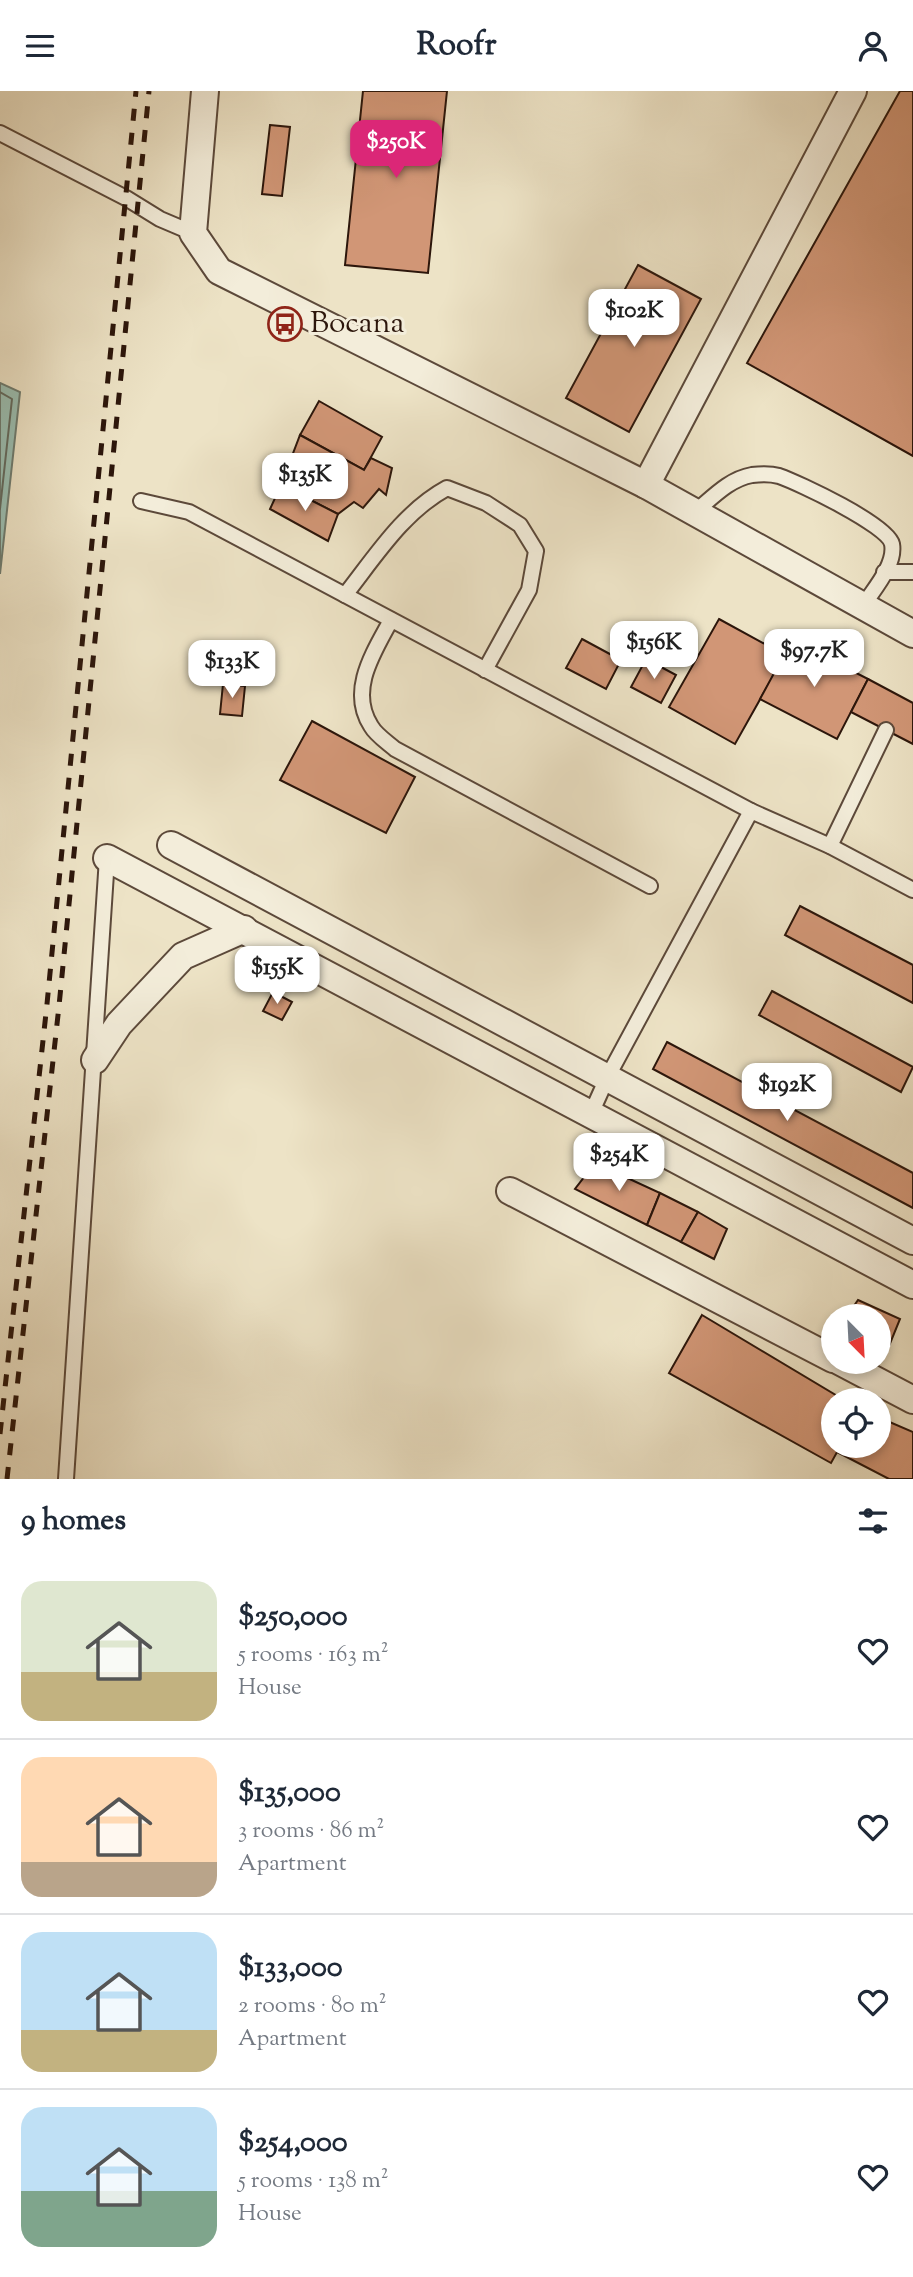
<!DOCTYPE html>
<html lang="en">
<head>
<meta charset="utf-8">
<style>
	:root { --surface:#fff; --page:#f2f2f3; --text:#1f2937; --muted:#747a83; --line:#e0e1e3; --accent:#db2777 }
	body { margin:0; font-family:"Sorts Mill Goudy",serif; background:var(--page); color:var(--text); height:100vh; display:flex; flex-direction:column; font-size:26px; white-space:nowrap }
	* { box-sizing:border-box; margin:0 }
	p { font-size:23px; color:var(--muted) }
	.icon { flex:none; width:38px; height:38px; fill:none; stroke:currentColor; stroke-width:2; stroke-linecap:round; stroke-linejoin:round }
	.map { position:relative; height:1388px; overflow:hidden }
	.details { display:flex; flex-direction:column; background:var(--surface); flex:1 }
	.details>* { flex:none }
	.needle { width:46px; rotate:156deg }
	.tools { position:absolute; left:821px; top:1213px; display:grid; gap:14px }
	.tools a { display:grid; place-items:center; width:70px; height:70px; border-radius:50%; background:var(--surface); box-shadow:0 4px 10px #0003; font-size:35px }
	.price { position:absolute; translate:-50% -60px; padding:0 16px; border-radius:14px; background:#fff; color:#222; font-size:23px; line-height:46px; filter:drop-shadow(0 2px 4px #0008) }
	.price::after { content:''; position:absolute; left:50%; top:42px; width:21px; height:16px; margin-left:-10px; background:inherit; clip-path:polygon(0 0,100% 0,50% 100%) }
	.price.selected { background:var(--accent); color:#fff }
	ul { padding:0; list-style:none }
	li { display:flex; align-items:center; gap:21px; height:175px; padding:0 21px }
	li+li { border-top:2px solid var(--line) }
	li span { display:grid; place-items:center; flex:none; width:196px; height:140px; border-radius:21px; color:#555 }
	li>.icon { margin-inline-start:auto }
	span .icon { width:84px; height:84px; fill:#fffc; stroke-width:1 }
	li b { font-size:30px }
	h2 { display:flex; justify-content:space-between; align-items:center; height:84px; padding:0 21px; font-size:30px }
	header { display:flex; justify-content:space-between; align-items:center; height:91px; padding:0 21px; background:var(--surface); font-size:32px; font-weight:700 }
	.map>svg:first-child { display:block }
	.water { fill:#9abeb1; stroke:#6e7b6f; stroke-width:2 }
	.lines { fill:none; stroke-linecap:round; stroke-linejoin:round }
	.shore { stroke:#636a5e; stroke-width:2 }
	.building { fill:#d19676; stroke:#2c160b; stroke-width:2 }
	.lane-casing { stroke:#5c493a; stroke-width:18 }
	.street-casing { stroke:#5c493a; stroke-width:30 }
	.lane { stroke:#f3edda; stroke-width:14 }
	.street { stroke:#f3edda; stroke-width:26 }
	.rail { stroke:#2c160b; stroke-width:5; stroke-dasharray:12 12; stroke-linecap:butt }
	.labels { text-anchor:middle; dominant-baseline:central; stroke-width:6; stroke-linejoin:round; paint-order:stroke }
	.poi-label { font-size:30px; fill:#2c160b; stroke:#f3edda; text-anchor:start }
</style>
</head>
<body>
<header><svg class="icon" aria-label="menu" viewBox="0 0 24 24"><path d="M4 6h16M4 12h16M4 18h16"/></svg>Roofr<svg class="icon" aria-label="person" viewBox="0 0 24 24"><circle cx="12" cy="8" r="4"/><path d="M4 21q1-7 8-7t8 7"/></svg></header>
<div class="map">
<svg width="913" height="1388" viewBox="0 0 913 1388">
	<rect width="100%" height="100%" fill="#ede3c6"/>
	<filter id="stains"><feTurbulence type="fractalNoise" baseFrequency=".00286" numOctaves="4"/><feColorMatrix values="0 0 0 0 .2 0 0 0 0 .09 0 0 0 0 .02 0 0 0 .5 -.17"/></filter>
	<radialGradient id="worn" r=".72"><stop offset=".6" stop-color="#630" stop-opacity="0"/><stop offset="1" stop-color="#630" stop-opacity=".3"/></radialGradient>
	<path class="water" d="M0,292l20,9 -20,182z"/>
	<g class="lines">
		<path class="shore" d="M0,301l12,7 -12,110"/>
	</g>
	<g class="building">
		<path d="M363,0h84l-19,182 -83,-8z"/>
		<path d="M900,0h13v365l-166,-93z"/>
		<path d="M270,34l20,2 -8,69 -20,-2z"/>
		<path d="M638,174l63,34 -72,133 -63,-34z"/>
		<path d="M319,310l63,36 -18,33 -64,-35z"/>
		<path d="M300,344l64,35 7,-12 21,10 -6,27 -7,-6 -16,19 -9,-6 -16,12 -57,-29z"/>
		<path d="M281,394l57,29 -10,27 -58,-32z"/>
		<path d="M719,528l66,36 -50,89 -66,-37z"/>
		<path d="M582,548l39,21 -15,29 -40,-21z"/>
		<path d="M792,549l76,39 -31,60 -77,-40z"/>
		<path d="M646,568l30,16 -15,28 -30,-16z"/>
		<path d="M868,588l45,24v41l-62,-32z"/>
		<path d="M223,593l22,2 -3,30 -22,-2z"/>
		<path d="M312,630l103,56 -29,56 -106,-53z"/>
		<path d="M800,815l113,59v38l-128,-68z"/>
		<path d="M772,900l141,76 -12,25 -142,-77z"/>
		<path d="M273,901l19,10 -10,18 -19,-9z"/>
		<path d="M667,951l246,131v35l-260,-139z"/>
		<path d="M595,1072l65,30 -13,32 -72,-36z"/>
		<path d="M660,1102l38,19 -17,30 -34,-17z"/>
		<path d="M698,1121l29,17 -13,30 -33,-17z"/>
		<path d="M858,1209l42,19 -13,32 -9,-4v-31h-31z"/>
		<path d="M702,1224l142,85h-11v45h8l-10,18 -162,-90z"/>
		<path d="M878,1326l35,15v47h-24l-52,-27 4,-7h37z"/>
	</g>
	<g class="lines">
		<g class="lane-casing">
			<g id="lane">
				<path d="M0,42l126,65 34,21 33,14"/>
				<path d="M141,410l48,11 562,299 79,35 83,44"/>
				<path d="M695,421c17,-14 34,-33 57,-37 8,-1 20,-1 27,1 20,7 109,49 113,68 4,21 -19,46 -29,62"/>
				<path d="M884,481h29"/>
				<path d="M345,504c30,-38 58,-83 102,-107l39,15 34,22 16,26 -7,39 -44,80"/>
				<path d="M391,529c-17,32 -43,70 -20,106 5,9 16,16 24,23l255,137"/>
				<path d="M830,755l56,-116"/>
				<path d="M590,1025l17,-38 144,-267"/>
				<path d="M66,1388l41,-621"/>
			</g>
		</g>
		<g class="street-casing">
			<g id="street">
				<path d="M205,0l-12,142 26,38 427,214 267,149"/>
				<path d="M646,394l207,-394"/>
				<path d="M171,754l742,396"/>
				<path d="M107,767l806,427"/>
				<path d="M95,969l24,-36 64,-68 61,-27"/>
				<path d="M510,1100l323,168"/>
				<path d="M839,1270l74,39"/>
			</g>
		</g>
		<use href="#lane" class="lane"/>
		<use href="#street" class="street"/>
		<g class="rail">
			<path d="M0,1343l47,-430 89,-913"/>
			<path d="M7,1388l52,-473 90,-915"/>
		</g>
	</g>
	<defs>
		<g id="bus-ring" transform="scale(1.75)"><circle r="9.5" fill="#f3edda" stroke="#8f2418" stroke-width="1.5"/><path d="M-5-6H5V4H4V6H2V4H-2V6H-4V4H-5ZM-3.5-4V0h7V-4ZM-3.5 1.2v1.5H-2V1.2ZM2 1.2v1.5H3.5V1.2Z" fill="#8f2418"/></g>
	</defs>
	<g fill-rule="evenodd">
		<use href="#bus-ring" x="285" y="233"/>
	</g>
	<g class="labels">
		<g class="poi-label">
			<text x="310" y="233">Bocana</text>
		</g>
	</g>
	<rect width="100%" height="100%" filter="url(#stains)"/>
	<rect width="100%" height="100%" fill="url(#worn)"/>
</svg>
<div class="tools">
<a><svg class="needle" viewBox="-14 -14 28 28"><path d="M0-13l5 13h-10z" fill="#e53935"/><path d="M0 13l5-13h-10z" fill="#747a83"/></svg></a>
<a><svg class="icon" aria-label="locate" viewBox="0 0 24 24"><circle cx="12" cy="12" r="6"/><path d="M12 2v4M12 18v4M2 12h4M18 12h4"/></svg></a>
</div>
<b class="price selected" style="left:396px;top:89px">$250K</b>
<b class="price" style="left:634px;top:258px">$102K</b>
<b class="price" style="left:305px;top:422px">$135K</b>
<b class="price" style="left:654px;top:590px">$156K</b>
<b class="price" style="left:814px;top:598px">$97.7K</b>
<b class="price" style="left:232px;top:609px">$133K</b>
<b class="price" style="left:277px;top:915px">$155K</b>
<b class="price" style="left:787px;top:1032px">$192K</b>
<b class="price" style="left:619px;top:1102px">$254K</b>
</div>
<section class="details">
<h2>9 homes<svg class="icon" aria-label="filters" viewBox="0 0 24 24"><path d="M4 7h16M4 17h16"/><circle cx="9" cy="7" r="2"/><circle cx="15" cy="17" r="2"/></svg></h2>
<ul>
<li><span style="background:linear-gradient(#dfe7d0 65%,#c2b280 0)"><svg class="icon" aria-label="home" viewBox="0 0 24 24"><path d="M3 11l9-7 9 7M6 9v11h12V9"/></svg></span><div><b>$250,000</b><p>5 rooms · 163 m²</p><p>House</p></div><svg class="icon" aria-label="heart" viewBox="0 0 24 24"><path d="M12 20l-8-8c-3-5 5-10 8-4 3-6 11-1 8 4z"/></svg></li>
<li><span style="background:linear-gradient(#ffd9b3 75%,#b9a48a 0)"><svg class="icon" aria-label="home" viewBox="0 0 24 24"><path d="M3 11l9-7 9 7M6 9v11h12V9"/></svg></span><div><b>$135,000</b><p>3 rooms · 86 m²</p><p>Apartment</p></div><svg class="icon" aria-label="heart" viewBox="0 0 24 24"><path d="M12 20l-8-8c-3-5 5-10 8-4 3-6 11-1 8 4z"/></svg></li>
<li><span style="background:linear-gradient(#bfe0f5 70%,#c2b280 0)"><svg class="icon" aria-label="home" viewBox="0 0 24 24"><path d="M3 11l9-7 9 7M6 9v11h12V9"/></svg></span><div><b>$133,000</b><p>2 rooms · 80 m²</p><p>Apartment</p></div><svg class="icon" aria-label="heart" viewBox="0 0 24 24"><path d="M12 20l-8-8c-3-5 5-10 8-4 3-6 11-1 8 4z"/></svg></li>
<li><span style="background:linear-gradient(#bfe0f5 60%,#7fa58c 0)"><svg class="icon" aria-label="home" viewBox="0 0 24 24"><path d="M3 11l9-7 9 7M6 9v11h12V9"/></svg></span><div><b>$254,000</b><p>5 rooms · 138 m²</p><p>House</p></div><svg class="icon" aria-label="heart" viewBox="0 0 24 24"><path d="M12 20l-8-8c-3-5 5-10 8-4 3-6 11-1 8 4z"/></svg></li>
</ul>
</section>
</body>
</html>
